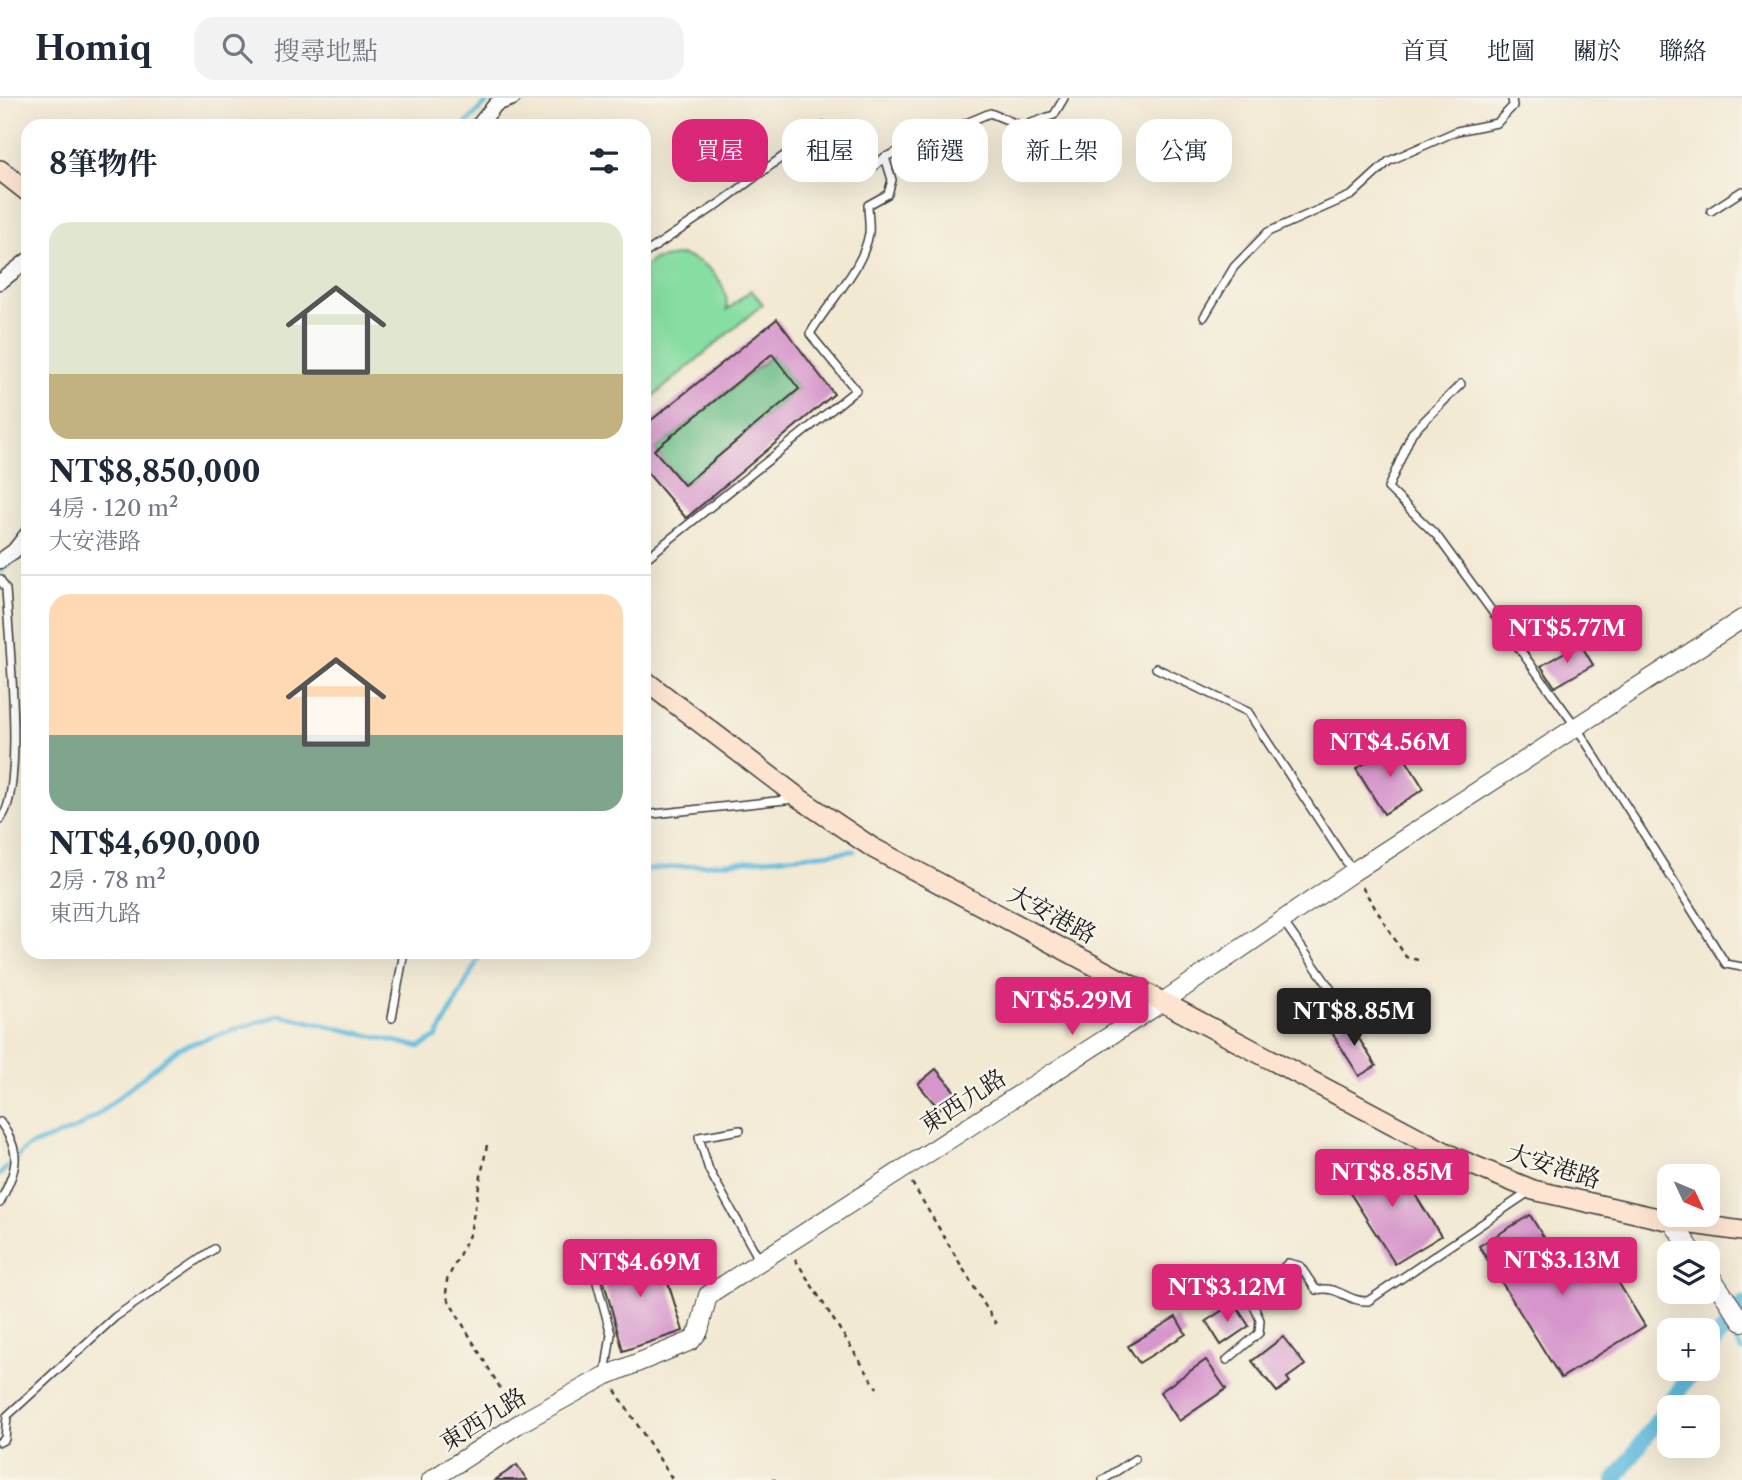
<!DOCTYPE html>
<html lang="zh-TW">
<head>
<meta charset="utf-8">
<style>
	:root { --surface:#fff; --page:#f2f2f3; --text:#1f2937; --muted:#747a83; --line:#e0e1e3; --accent:#db2777 }
	body { margin:0; font-family:"Libre Caslon Text","Noto Serif TC",serif; background:var(--page); color:var(--text); height:100vh; display:flex; flex-direction:column; font-size:26px; white-space:nowrap }
	* { box-sizing:border-box; margin:0 }
	p { font-size:23px; color:var(--muted) }
	.icon { flex:none; width:38px; height:38px; fill:none; stroke:currentColor; stroke-width:2; stroke-linecap:round; stroke-linejoin:round }
	.map { position:relative; flex:1; overflow:hidden }
	.sheet { position:absolute; left:21px; top:21px; width:630px; height:840px; display:flex; flex-direction:column; background:var(--surface); border-radius:21px; box-shadow:0 7px 28px #0002 }
	.sheet>* { flex:none }
	.guide { position:absolute; left:672px; top:21px; width:665px; height:63px; display:flex; gap:14px }
	.needle { width:46px; rotate:134deg }
	.controls { position:absolute; left:1657px; top:1066px; display:grid; gap:14px }
	.controls a { display:grid; place-items:center; width:63px; height:63px; border-radius:14px; background:var(--surface); box-shadow:0 7px 28px #0002; font-size:35px }
	.price { position:absolute; translate:-50% -60px; padding:0 16px; border-radius:7px; background:var(--accent); color:#fff; font-size:23px; line-height:46px; filter:drop-shadow(0 2px 4px #0008) }
	.price::after { content:''; position:absolute; left:50%; top:42px; width:21px; height:16px; margin-left:-10px; background:inherit; clip-path:polygon(0 0,100% 0,50% 100%) }
	.price.active { background:#222; color:#fff }
	ul { padding:0; list-style:none }
	li { display:grid; align-content:center; gap:14px; height:371px; padding:0 28px }
	li+li { border-top:2px solid var(--line) }
	li span { display:grid; place-items:center; height:217px; border-radius:21px; color:#555 }
	li>.icon { margin-inline-start:auto }
	span .icon { width:126px; height:126px; fill:#fffc; stroke-width:1 }
	li b { font-size:30px }
	h2 { display:flex; justify-content:space-between; align-items:center; height:84px; padding:0 28px; font-size:30px }
	.chip { padding:0 24px; border-radius:21px; background:var(--surface); box-shadow:0 7px 28px #0002; font-size:24px; line-height:63px }
	.chip.active { background:var(--accent); color:#fff }
	header { display:flex; align-items:center; gap:42px; box-sizing:border-box; height:98px; padding:0 35px; background:var(--surface); border-bottom:2px solid var(--line) }
	header strong { font-size:33px }
	nav { display:flex; gap:38px; margin-inline-start:auto; font-size:24px }
	.search { width:490px; height:63px; background:var(--page); display:flex; align-items:center; gap:18px; box-sizing:border-box; padding:0 24px; border-radius:21px; color:var(--muted); font-size:26px }
	.map>svg:first-child { display:block }
	.green { fill:#86dea2; stroke:#517d5f; stroke-width:2 }
	.forest { fill:#6cbd88; stroke:#446c52; stroke-width:2 }
	.lines { fill:none; stroke-linecap:round; stroke-linejoin:round }
	.stream { stroke:#60bbde; stroke-width:4.5 }
	.canal { stroke:#60bbde; stroke-width:16 }
	.building { fill:#d695cb; fill-rule:evenodd }
	.service-casing { stroke:#3c3b37; stroke-width:10 }
	.minor-casing { stroke:#3c3b37; stroke-width:17 }
	.tertiary-casing { stroke:#3c3b37; stroke-width:20 }
	.secondary-casing { stroke:#3c3b37; stroke-width:22 }
	.path { stroke:#3c3b37; stroke-width:2.5; stroke-dasharray:5 5; stroke-linecap:butt }
	.service { stroke:#fff; stroke-width:7 }
	.minor { stroke:#fff; stroke-width:14 }
	.tertiary { stroke:#fff; stroke-width:18 }
	.secondary { stroke:#fde4d1; stroke-width:19 }
	.labels { text-anchor:middle; dominant-baseline:central; stroke-width:5; stroke-linejoin:round; paint-order:stroke }
	.street-label { font-size:24px; fill:#1c1c1c; stroke:#f7f3e8 }
</style>
</head>
<body>
<header>
<strong>Homiq</strong>
<div class="search"><svg class="icon" aria-label="search" viewBox="0 0 24 24"><circle cx="10" cy="10" r="6"/><path d="M15 15l6 6"/></svg>搜尋地點</div>
<nav><a>首頁</a><a>地圖</a><a>關於</a><a>聯絡</a></nav>
</header>
<div class="map">
<svg width="1742" height="1382" viewBox="0 0 1742 1382">
	<rect width="100%" height="100%" fill="#f7f3e8"/>
	<filter id="ink" filterUnits="userSpaceOnUse"><feTurbulence type="fractalNoise" baseFrequency=".0143" numOctaves="2"/><feDisplacementMap in="SourceGraphic" scale="14" xChannelSelector="R" yChannelSelector="G"/><feConvolveMatrix kernelMatrix="1 2 1 2 8 2 1 2 1" color-interpolation-filters="sRGB"/></filter>
	<filter id="wash" filterUnits="userSpaceOnUse"><feTurbulence type="fractalNoise" baseFrequency=".00686" numOctaves="4" result="noise"/><feDisplacementMap in="SourceGraphic" scale="28" xChannelSelector="R" yChannelSelector="G"/><feGaussianBlur stdDeviation="1.57" result="paint"/><feColorMatrix in="noise" values="0 0 0 0 0 0 0 0 0 0 0 0 0 0 0 0 0 1.4 0 .05"/><feComposite in="paint" operator="in"/></filter>
	<g filter="url(#wash)">
		<rect width="100%" height="100%" fill="#f2e9d3"/>
		<path class="green" d="M681,157c27,6 47,26 46,55l24,-20 12,14 -119,100v-137l9,-7z"/>
		<path class="forest" d="M773,257l26,34 -115,96 -30,-35z"/>
		<g class="lines">
			<g class="stream">
				<path d="M464,28l27,-28"/>
				<path d="M0,474l28,-25"/>
				<path d="M644,772l210,-19"/>
				<path d="M0,1076l27,-27 51,-19 23,-16 77,-64 102,-33 140,32 17,-10 45,-85"/>
				<path d="M1726,1228l16,25"/>
			</g>
			<g class="canal">
				<path d="M1708,1253l34,-47"/>
				<path d="M1615,1382l80,-112"/>
			</g>
		</g>
		<g id="blocks">
			<g class="building">
				<path d="M777,221l57,75 -148,124 -42,-49v-43zM772,256l27,35 -115,96 -30,-35z"/>
				<path d="M1580,545l13,22 -38,22 -14,-21z"/>
				<path d="M1396,646l28,45 -40,25 -28,-45z"/>
				<path d="M1348,923l28,45 -17,10 -28,-45z"/>
				<path d="M936,971l21,25 -18,15 -21,-25z"/>
				<path d="M1389,1055l52,83 -46,28 -52,-82z"/>
				<path d="M1530,1117l34,55 34,-21 47,77 -84,52 -82,-132z"/>
				<path d="M627,1154l3,10 29,-9 24,78 -60,20 -25,-91z"/>
				<path d="M1234,1205l15,23 -28,19 -15,-24z"/>
				<path d="M1176,1219l10,17 -47,29 -11,-17z"/>
				<path d="M1283,1239l22,28 -18,13 3,4 -13,10 -25,-31z"/>
				<path d="M1206,1262l20,29 -47,32 -19,-29z"/>
				<path d="M517,1367l10,15h-32z"/>
			</g>
		</g>
	</g>
	<g filter="url(#ink)">
		<use href="#blocks" fill-opacity="0" stroke="#3c3b37" stroke-width="2"/>
		<g class="lines">
			<g class="service-casing">
				<g id="service">
					<path d="M1711,113l31,-20"/>
					<path d="M644,156l76,-51 104,-77 40,49 21,-18"/>
					<path d="M1204,219l30,-50 34,-35 84,-37 37,-34 68,-30 40,-8 16,-17 -1,-8"/>
					<path d="M1461,286l-49,49 -24,55 49,48 140,192 149,236 16,3"/>
					<path d="M644,462l212,-170 -46,-56c18,-32 53,-64 59,-101 1,-9 -1,-19 -1,-28l20,-11 4,-14 -7,-23 105,-44 32,13 32,-11 10,-17"/>
					<path d="M0,481l6,10c2,39 20,208 -6,230"/>
					<path d="M1156,570l92,44 105,160"/>
					<path d="M644,717l151,-16"/>
					<path d="M1283,823l52,74"/>
					<path d="M392,920l12,-66"/>
					<path d="M0,1024c24,33 16,46 0,81"/>
					<path d="M740,1032l-41,7 10,33 51,91"/>
					<path d="M593,1170l18,66 -6,41"/>
					<path d="M1227,1262l32,-27 1,-13 -9,-20 37,-37 12,3 16,24c24,-5 30,12 52,11l161,-109"/>
					<path d="M0,1344l5,-3 2,-23 108,-99 99,-68"/>
					<path d="M1103,1382l32,-21"/>
				</g>
			</g>
			<g class="minor-casing">
				<g id="minor">
					<path d="M478,28l18,-22 17,-6"/>
					<path d="M0,184l28,-22"/>
					<path d="M0,463l14,-10 14,-18"/>
				</g>
			</g>
			<g class="tertiary-casing">
				<g id="tertiary">
					<path d="M1671,1123l23,32"/>
					<path d="M1708,1174l34,50"/>
					<path d="M431,1382l89,-57 85,-47 86,-35 8,-10 9,-36 456,-294 189,-129 389,-253"/>
				</g>
			</g>
			<g class="secondary-casing">
				<g id="secondary">
					<path d="M0,72l28,22"/>
					<path d="M644,582l155,118 74,50 585,311 75,31 138,31 71,10"/>
				</g>
			</g>
			<g class="path">
				<path d="M1362,789l44,70 12,3"/>
				<path d="M487,1047l-17,88 -23,47 -1,16 66,112"/>
				<path d="M912,1085l84,141"/>
				<path d="M795,1161l82,129"/>
				<path d="M615,1292l58,90"/>
				<path d="M771,1382h5"/>
			</g>
			<use href="#service" class="service"/>
			<use href="#minor" class="minor"/>
			<use href="#tertiary" class="tertiary"/>
			<use href="#secondary" class="secondary"/>
		</g>
	</g>
	<g class="labels">
		<g class="street-label">
			<text transform="translate(1052 816) rotate(28)">大安港路</text>
			<text transform="translate(963 1003) rotate(-33)">東西九路</text>
			<text transform="translate(1554 1068) rotate(17)">大安港路</text>
			<text transform="translate(483 1321) rotate(-32)">東西九路</text>
		</g>
	</g>
</svg>
<div class="controls">
<a><svg class="needle" viewBox="-14 -14 28 28"><path d="M0-13l5 13h-10z" fill="#e53935"/><path d="M0 13l5-13h-10z" fill="#747a83"/></svg></a>
<a><svg class="icon" aria-label="layers" viewBox="0 0 24 24"><path d="M12 4l9 5-9 5-9-5zM3 14l9 5 9-5"/></svg></a>
<a>+</a>
<a>−</a>
</div>
<b class="price" style="left:1567px;top:567px">NT$5.77M</b>
<b class="price" style="left:1390px;top:681px">NT$4.56M</b>
<b class="price" style="left:1072px;top:939px">NT$5.29M</b>
<b class="price active" style="left:1354px;top:950px">NT$8.85M</b>
<b class="price" style="left:1392px;top:1111px">NT$8.85M</b>
<b class="price" style="left:1562px;top:1199px">NT$3.13M</b>
<b class="price" style="left:640px;top:1201px">NT$4.69M</b>
<b class="price" style="left:1227px;top:1226px">NT$3.12M</b>
<div class="guide">
<a class="chip active">買屋</a>
<a class="chip">租屋</a>
<a class="chip">篩選</a>
<a class="chip">新上架</a>
<a class="chip">公寓</a>
</div>
<section class="sheet">
<h2>8筆物件<svg class="icon" aria-label="filters" viewBox="0 0 24 24"><path d="M4 7h16M4 17h16"/><circle cx="9" cy="7" r="2"/><circle cx="15" cy="17" r="2"/></svg></h2>
<ul>
<li><span style="background:linear-gradient(#dfe7d0 70%,#c2b280 0)"><svg class="icon" aria-label="home" viewBox="0 0 24 24"><path d="M3 11l9-7 9 7M6 9v11h12V9"/></svg></span><div><b>NT$8,850,000</b><p>4房 · 120 m²</p><p>大安港路</p></div></li>
<li><span style="background:linear-gradient(#ffd9b3 65%,#7fa58c 0)"><svg class="icon" aria-label="home" viewBox="0 0 24 24"><path d="M3 11l9-7 9 7M6 9v11h12V9"/></svg></span><div><b>NT$4,690,000</b><p>2房 · 78 m²</p><p>東西九路</p></div></li>
</ul>
</section>
</div>
</body>
</html>
